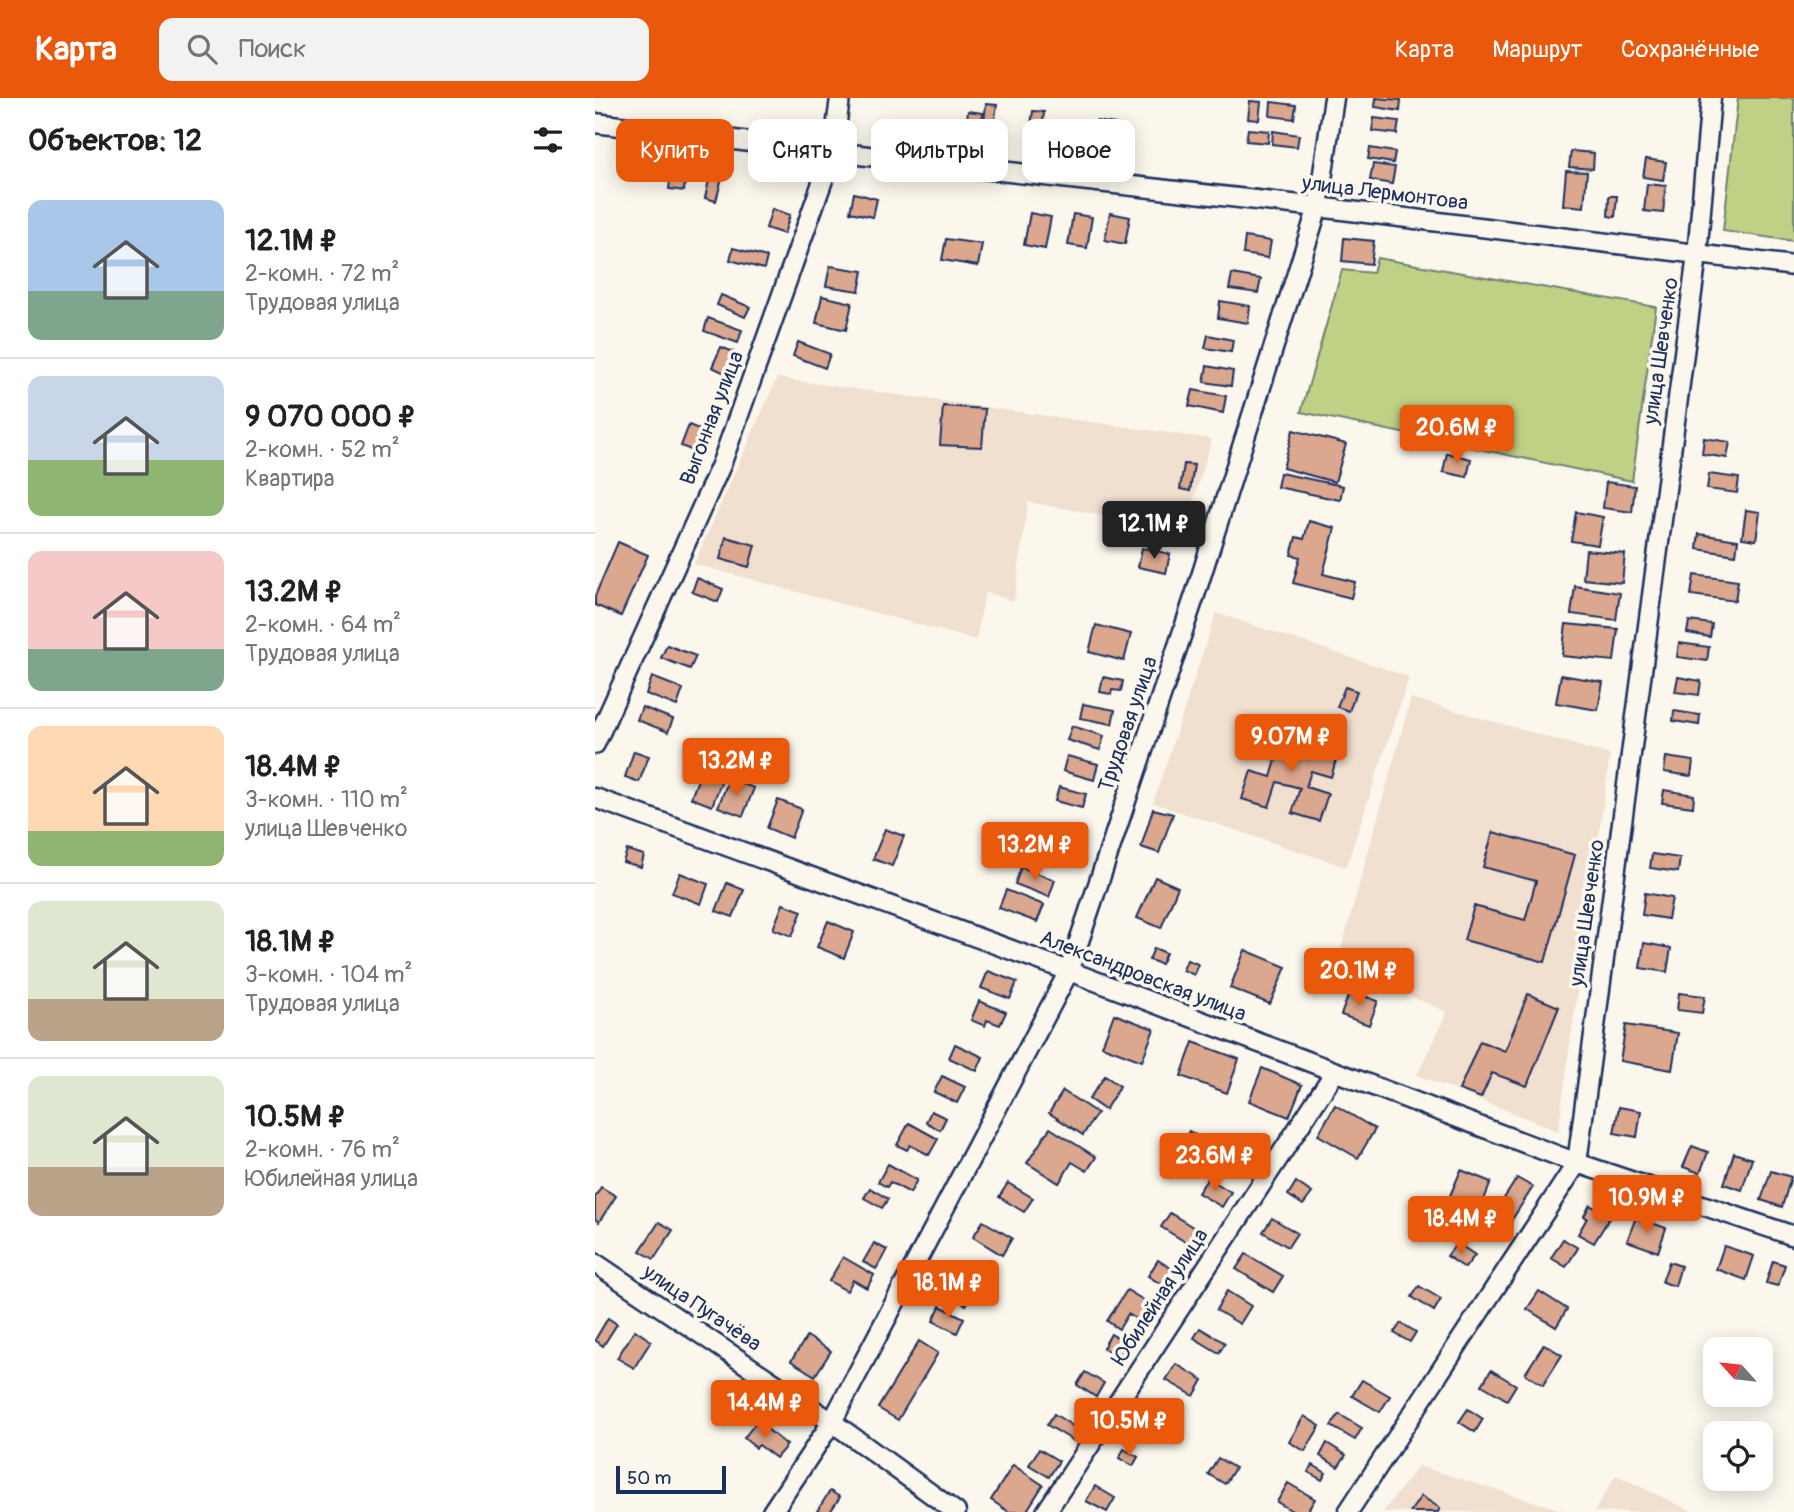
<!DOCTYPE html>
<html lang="ru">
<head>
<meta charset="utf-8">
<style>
	:root { --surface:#fff; --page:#f2f2f2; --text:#202124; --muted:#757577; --line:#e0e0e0; --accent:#ea580c }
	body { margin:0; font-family:Pangolin,sans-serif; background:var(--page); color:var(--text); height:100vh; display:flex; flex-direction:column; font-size:26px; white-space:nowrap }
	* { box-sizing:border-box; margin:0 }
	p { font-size:23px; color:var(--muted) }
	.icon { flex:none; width:38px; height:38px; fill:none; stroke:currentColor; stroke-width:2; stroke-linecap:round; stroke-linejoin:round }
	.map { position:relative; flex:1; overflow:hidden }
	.sheet { display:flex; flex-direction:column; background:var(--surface); width:595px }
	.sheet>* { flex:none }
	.guide { position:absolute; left:21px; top:21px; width:665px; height:63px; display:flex; gap:14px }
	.needle { width:46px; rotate:297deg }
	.controls { position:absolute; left:1108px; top:1239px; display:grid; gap:14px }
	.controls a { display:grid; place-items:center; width:70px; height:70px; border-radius:14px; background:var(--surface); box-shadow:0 4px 18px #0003; font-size:35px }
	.scale { position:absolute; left:21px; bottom:18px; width:110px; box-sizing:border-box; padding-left:7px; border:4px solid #1b2f5e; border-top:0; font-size:19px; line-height:24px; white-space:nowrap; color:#1b2f5e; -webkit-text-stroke:5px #fbf7ec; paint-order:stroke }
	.price { position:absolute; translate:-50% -60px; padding:0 16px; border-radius:7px; background:var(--accent); color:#fff; font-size:23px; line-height:46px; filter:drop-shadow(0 2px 4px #0008) }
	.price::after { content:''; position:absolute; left:50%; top:42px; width:21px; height:16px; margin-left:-10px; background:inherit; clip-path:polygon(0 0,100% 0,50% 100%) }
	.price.active { background:#222; color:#fff }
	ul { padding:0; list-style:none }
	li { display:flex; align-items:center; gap:21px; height:175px; padding:0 28px }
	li+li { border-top:2px solid var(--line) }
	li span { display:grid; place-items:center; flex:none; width:196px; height:140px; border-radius:14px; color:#555 }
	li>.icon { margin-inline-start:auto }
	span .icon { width:84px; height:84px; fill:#fffc; stroke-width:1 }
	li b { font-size:30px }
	h2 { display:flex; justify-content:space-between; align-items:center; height:84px; padding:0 28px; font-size:30px }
	.tag { padding:0 24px; border-radius:14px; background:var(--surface); box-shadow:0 4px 18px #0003; font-size:24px; line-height:63px }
	.tag.active { background:var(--accent); color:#fff }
	header { display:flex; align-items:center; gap:42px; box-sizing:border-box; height:98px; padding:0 35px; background:var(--accent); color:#fff }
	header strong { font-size:33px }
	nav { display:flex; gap:38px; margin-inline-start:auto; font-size:24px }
	.search { width:490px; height:63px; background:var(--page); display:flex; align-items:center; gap:18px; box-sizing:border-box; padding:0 24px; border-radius:14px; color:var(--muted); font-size:26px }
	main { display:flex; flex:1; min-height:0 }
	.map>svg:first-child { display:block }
	.built { fill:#f1dfd0 }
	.green { fill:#c0d186; stroke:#6e8072; stroke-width:2 }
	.building { fill:#dba78e; stroke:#1b2f5e; stroke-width:2 }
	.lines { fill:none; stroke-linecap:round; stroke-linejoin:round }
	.minor-casing { stroke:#1b2f5e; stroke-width:23 }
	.minor { stroke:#fbf7ec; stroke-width:18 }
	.labels { text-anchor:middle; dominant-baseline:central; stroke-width:7; stroke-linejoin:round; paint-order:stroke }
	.street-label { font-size:21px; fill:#1b2f5e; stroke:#fbf7ec }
</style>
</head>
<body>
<header>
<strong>Карта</strong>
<div class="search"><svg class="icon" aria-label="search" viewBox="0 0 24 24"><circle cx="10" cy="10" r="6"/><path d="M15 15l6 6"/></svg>Поиск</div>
<nav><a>Карта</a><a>Маршрут</a><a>Сохранённые</a></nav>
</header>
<main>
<section class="sheet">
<h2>Объектов: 12<svg class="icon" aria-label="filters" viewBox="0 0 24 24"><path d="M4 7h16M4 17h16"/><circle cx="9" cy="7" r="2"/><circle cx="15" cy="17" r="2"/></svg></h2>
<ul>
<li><span style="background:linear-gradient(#a9c7e8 65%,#7fa58c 0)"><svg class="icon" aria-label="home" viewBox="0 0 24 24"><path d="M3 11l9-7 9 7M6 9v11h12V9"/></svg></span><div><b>12.1M ₽</b><p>2-комн. · 72 m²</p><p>Трудовая улица</p></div></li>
<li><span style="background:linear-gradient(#c9d6e8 60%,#8fb573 0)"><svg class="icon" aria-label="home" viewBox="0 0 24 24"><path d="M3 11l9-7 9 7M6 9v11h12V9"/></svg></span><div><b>9 070 000 ₽</b><p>2-комн. · 52 m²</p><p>Квартира</p></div></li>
<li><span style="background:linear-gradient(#f6c9c9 70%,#7fa58c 0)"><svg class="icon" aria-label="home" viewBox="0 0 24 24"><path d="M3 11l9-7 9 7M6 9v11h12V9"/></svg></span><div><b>13.2M ₽</b><p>2-комн. · 64 m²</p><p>Трудовая улица</p></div></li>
<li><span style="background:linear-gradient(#ffd9b3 75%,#8fb573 0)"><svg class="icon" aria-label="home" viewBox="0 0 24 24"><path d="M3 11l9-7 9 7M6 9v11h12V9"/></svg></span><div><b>18.4M ₽</b><p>3-комн. · 110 m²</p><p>улица Шевченко</p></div></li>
<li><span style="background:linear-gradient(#dfe7d0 70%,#b9a48a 0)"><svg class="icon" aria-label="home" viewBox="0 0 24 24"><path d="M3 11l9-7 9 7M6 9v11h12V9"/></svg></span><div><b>18.1M ₽</b><p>3-комн. · 104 m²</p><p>Трудовая улица</p></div></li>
<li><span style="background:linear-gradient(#dfe7d0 65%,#b9a48a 0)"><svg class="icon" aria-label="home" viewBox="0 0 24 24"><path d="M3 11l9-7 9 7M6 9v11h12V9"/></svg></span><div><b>10.5M ₽</b><p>2-комн. · 76 m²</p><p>Юбилейная улица</p></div></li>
</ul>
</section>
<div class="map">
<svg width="1199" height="1414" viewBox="0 0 1199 1414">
	<rect width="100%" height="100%" fill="#fbf7ec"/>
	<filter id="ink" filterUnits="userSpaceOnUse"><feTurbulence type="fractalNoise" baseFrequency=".0143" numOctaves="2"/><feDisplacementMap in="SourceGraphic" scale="14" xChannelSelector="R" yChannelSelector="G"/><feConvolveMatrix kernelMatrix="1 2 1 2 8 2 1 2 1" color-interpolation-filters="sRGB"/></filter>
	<g filter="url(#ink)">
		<g class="built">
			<path d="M182,280l435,61 -28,91 -156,-28 -14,99 -29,-9 -9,48 -282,-76z"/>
			<path d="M621,515l193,64 -63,190 -193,-64z"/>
			<path d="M816,600l199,57 -52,376 -141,-56 30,-63 -110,-48z"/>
			<path d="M823,1368l150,46h-185z"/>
			<path d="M1021,1377l77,37h-99z"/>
		</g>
		<g class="green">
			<path d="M1143,0h56v143l-71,-10z"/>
			<path d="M782,160l279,49 -24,174 -331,-69 41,-142 31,3z"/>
		</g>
		<g class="building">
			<path d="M781,0l25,2 -1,11 -25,-4z"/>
			<path d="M655,3l11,1 -2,18 -11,-1z"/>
			<path d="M676,4l25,3 -2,14 -24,-3z"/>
			<path d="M391,6l11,1 -4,27 -10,-1z"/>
			<path d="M373,13l15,2 -3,24 -15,-2z"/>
			<path d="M438,13l11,1 -3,27 -12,-1z"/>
			<path d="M779,20l25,3 -2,13 -25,-3z"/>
			<path d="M501,23l26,4 -2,20 -27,-3z"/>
			<path d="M653,31l21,2 -1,12 -22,-2z"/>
			<path d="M678,33l26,4 -2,12 -25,-3z"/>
			<path d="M775,50l25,4 -2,11 -25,-4z"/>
			<path d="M976,53l23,2 -1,16 -24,-2z"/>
			<path d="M1051,61l20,3 -3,18 -20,-3z"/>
			<path d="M778,66l22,3 -3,17 -22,-4z"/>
			<path d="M116,73l12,3 -7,27 -11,-3z"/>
			<path d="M971,73l21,1 -3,35 -21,-2z"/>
			<path d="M76,75l15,2 -2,16 -15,-2z"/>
			<path d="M1052,86l19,2 -3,27 -19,-2z"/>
			<path d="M259,95l23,6 -4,18 -23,-5z"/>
			<path d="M1014,98h8l-2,21 -7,-1z"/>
			<path d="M177,111l18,6 -6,19 -18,-6z"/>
			<path d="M435,115l21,4 -6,32 -21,-4z"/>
			<path d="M515,115l20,4 -5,27 -20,-4z"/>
			<path d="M478,116l19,3 -5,31 -19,-3z"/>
			<path d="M650,139l26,4 -3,17 -25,-4z"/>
			<path d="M749,140l30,3 -3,23 -29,-3z"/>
			<path d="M351,141l36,5 -4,22 -36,-6z"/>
			<path d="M138,150l34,9 -3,12 -34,-9z"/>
			<path d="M235,168l33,5 -4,20 -33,-5z"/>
			<path d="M637,176l29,5 -3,14 -29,-4z"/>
			<path d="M126,197l29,12 -5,10 -28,-12z"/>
			<path d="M227,198l30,7 -6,27 -30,-7z"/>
			<path d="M625,203l30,5 -2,17 -30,-5z"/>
			<path d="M113,220l34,12 -4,13 -34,-12z"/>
			<path d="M613,237l25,5 -2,12 -26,-4z"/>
			<path d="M203,244l32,12 -5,14 -32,-12z"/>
			<path d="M126,249l15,6 -9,21 -15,-7z"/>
			<path d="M612,268l26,5 -2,15 -27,-4z"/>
			<path d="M598,292l33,6 -3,17 -34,-7z"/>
			<path d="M348,308l42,3 -3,38 -42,-2z"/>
			<path d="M94,327l12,5 -8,21 -12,-5z"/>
			<path d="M698,332l53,14 -11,38 -52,-14z"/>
			<path d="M1109,340l26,4 -3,16 -25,-4z"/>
			<path d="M852,355l24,6 -4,18 -24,-5z"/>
			<path d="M589,366l10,1 -4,26 -10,-2z"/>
			<path d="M685,375l63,13 -3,14 -63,-13z"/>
			<path d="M1114,376l30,4 -2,15 -30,-4z"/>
			<path d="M1011,384l29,4 -3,26 -29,-4z"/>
			<path d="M1151,412l14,2 -4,28 -14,-2z"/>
			<path d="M981,414l27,5 -5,28 -27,-4z"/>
			<path d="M714,423l26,7 -12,46 32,8 -4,16 -58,-15 7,-26 -9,-2 5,-18 8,2z"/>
			<path d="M1104,436l39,6 -2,15 -39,-6z"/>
			<path d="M131,439l29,8 -6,22 -29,-8z"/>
			<path d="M23,444l30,13 -27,61 -26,-11v-9z"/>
			<path d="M547,450l28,6 -4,19 -28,-6z"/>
			<path d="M991,452l39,4 -3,29 -39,-4z"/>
			<path d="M1099,477l44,6 -3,20 -44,-6z"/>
			<path d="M102,480l26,11 -5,13 -26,-10z"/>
			<path d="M980,488l45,7 -4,27 -45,-6z"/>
			<path d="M1094,523l23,3 -2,13 -23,-4z"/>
			<path d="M971,526l52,5 -4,32 -52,-5z"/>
			<path d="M501,527l35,9 -7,27 -35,-9z"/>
			<path d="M1084,545l30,4 -2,14 -30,-4z"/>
			<path d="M72,547l29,11 -6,13 -29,-11z"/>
			<path d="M966,577l42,7 -5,28 -42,-7z"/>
			<path d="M57,579l31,12 -6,17 -31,-12z"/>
			<path d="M508,579l20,4 -2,10 -9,-1 -1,4 -11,-2z"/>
			<path d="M1083,579l23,4 -2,14 -24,-3z"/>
			<path d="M750,589l12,4 -8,20 -12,-4z"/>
			<path d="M488,606l32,6 -3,14 -32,-6z"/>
			<path d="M47,609l31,12 -5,13 -31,-12z"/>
			<path d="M1079,613l26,4 -1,10 -26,-4z"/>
			<path d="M477,628l32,10 -4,14 -33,-10z"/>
			<path d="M668,629l27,8 -5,17 23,7 5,-17 26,8 -8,27 -20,-6 -5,16 22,7 -9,27 -27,-8 8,-25 -23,-6 -8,25 -27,-8 9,-28 20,6 5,-17 -21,-6z"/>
			<path d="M39,653l15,5 -10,26 -14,-5z"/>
			<path d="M472,658l31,8 -4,16 -31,-9z"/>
			<path d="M1071,659l27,4 -2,15 -27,-4z"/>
			<path d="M110,663l21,8 -14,37 -21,-8z"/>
			<path d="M134,681l25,9 -11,28 -25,-9z"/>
			<path d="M464,689l27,7 -4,14 -27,-7z"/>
			<path d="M1069,692l30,5 -1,12 -31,-4z"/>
			<path d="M183,702l24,9 -11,29 -24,-10z"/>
			<path d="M558,711l20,5 -14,39 -18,-6z"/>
			<path d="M290,731l19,7 -12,30 -19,-7z"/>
			<path d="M898,734l82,23 -30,107 -81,-22 10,-34 51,14 11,-39 -53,-14z"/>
			<path d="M453,736l22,7 -4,10 -10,-3 -3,9 -12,-5z"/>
			<path d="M32,752l17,5 -3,12 -18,-5z"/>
			<path d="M1057,756l28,4 -2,14 -28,-4z"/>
			<path d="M426,769l34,13 -6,17 -34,-13z"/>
			<path d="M85,775l28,11 -7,20 -29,-11z"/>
			<path d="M560,779l23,10 -17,41 -24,-10z"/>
			<path d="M132,785l17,7 -11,27 -17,-6z"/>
			<path d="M411,792l38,15 -7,17 -38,-14z"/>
			<path d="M1050,795l27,5 -4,21 -26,-4z"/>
			<path d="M188,806l19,7 -10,25 -19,-7z"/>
			<path d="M233,823l26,11 -10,26 -27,-11z"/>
			<path d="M1049,845l27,5 -4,24 -27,-4z"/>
			<path d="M559,850l12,5 -5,11 -12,-4z"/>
			<path d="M650,852l41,17 -16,37 -40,-16z"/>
			<path d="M592,862l11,4 -4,11 -11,-5z"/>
			<path d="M393,873l29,11 -7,17 -29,-11z"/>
			<path d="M755,893l28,10 -9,24 -28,-10z"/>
			<path d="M1084,895l26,3 -3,17 -25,-3z"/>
			<path d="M933,896l31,13 -32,79 -35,-13 -11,25 -22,-8 21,-49 25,10z"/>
			<path d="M384,903l27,11 -6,13 -13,-5 -2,6 -14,-6z"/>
			<path d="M519,916l40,15 -12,32 -40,-15z"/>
			<path d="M1031,927l52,8 -6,37 -52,-9z"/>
			<path d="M598,944l46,17 -12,34 -46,-17z"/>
			<path d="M360,946l28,13 -6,14 -28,-13z"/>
			<path d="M667,970l40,17 -13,32 -40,-16z"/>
			<path d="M347,978l23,11 -8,16 -23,-11z"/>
			<path d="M510,978l15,10 -15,24 -16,-11z"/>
			<path d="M468,993l34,22 -14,22 -34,-22z"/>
			<path d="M740,1007l40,24 -17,29 -40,-23z"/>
			<path d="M1024,1009l22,4 -4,26 -23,-4z"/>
			<path d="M336,1013l15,7 -6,12 -14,-8z"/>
			<path d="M314,1025l29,16 -9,16 -19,-10 -3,5 -10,-5z"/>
			<path d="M455,1030l46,29 -9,14 -15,-9 -13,21 -32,-20z"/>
			<path d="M594,1033l20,12 -10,16 -19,-11z"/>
			<path d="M1097,1048l16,6 -8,21 -17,-6z"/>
			<path d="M1139,1055l18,6 -10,31 -18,-6z"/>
			<path d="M293,1066l29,16 -7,13 -20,-11 -3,5 -9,-5z"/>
			<path d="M866,1072l30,12 -11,28 -31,-12z"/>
			<path d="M1176,1073l20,6 -9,30 -21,-7z"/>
			<path d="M613,1080l23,14 -9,15 -24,-14z"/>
			<path d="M922,1080l16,9 -22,34 -15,-10z"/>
			<path d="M701,1084l16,11 -9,12 -15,-10z"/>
			<path d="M413,1085l25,15 -9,14 -25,-15z"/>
			<path d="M6,1089l15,9 -17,26 -4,-3v-22z"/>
			<path d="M275,1090l18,11 -6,9 -18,-10z"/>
			<path d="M995,1107l20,12 -16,26 -16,-9 9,-16 -3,-2z"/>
			<path d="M575,1115l31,19 -9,14 -31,-19z"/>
			<path d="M1041,1119l30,11 -8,24 -31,-11z"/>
			<path d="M677,1120l25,15 -9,14 -25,-15z"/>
			<path d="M388,1123l29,17 -10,17 -29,-18z"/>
			<path d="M64,1124l14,8 -19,29 -14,-8z"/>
			<path d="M968,1141l15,9 -12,19 -15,-9z"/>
			<path d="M279,1145l13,7 -11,19 -13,-7z"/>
			<path d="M862,1145l18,12 -10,13 -18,-12z"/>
			<path d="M1129,1148l30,10 -8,24 -30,-11z"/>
			<path d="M651,1156l37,22 -10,16 -37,-23z"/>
			<path d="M248,1159l31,18 -7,13 -14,-8 -6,11 -18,-10z"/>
			<path d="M563,1162l19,12 -10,16 -19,-12z"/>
			<path d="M1178,1163l12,4 -7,21 -12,-3z"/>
			<path d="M1074,1164l12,4 -6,20 -13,-4z"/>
			<path d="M354,1179l25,15 -8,13 -24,-15z"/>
			<path d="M824,1188l22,13 -7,12 -22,-14z"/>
			<path d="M532,1192l28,17 -10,17 -17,-10 -9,15 -12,-8z"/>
			<path d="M632,1193l24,15 -11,18 -24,-14z"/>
			<path d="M944,1193l28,18 -11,18 -29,-18z"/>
			<path d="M345,1208l24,12 -7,15 -24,-12z"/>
			<path d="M13,1220l9,6 -14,22 -8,-6z"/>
			<path d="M806,1225l15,9 -6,10 -16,-9z"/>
			<path d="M605,1230l25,15 -6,10 -25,-15z"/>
			<path d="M40,1232l16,11 -17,27 -17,-10z"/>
			<path d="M516,1236l20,12 -9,14 -19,-12z"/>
			<path d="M212,1238l24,15 -16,25 -24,-15z"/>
			<path d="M324,1243l19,12 -40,67 -20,-12z"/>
			<path d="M949,1246l18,11 -19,30 -18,-11z"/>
			<path d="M581,1266l27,16 -9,16 -28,-16z"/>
			<path d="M896,1272l25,15 -9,15 -25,-15z"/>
			<path d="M490,1274l19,11 -8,14 -19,-12z"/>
			<path d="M767,1282l28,16 -10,16 -28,-16z"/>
			<path d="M551,1305l27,17 -9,15 -28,-17z"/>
			<path d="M873,1311l15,10 -8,13 -16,-10z"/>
			<path d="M459,1316l27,17 -7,10 -27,-16z"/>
			<path d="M744,1316l23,14 -7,12 -24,-14z"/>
			<path d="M709,1318l16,10 -15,25 -16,-9z"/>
			<path d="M162,1323l30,24 -11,13 -17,-13 -3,3 -12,-10z"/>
			<path d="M732,1345l19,12 -8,12 -18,-11z"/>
			<path d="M444,1351l20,12 -10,16 -20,-12z"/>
			<path d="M529,1351l14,8 -5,9 -14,-8z"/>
			<path d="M623,1360l17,10 -10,16 -17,-10z"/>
			<path d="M418,1367l30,20 -17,27h-17l-18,-12z"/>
			<path d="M718,1367l13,8 -4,7 -14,-8z"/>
			<path d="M693,1385l27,16 -8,13h-13l-17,-10z"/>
			<path d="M500,1388l20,12 -8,14 -21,-11z"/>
			<path d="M235,1393l10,6 -10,15h-11l-2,-1z"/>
			<path d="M826,1398l19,12 -2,4h-28z"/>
		</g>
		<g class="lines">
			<g class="minor-casing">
				<g id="minor">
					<path d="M0,25l238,29 485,55 476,59"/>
					<path d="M0,646l126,-279 112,-313 7,-54"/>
					<path d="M0,700l474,173 508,192 217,73"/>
					<path d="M0,1165l237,159 124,90"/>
					<path d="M177,1414l60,-90 237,-451 127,-379 122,-385 16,-109"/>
					<path d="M451,1414l289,-440"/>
					<path d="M753,1414l229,-349 120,-908 14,-157"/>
				</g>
			</g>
			<use href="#minor" class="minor"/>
		</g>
	</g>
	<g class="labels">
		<g class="street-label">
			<text transform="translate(790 95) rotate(7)">улица Лермонтова</text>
			<text transform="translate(1066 253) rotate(-82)">улица Шевченко</text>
			<text transform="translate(117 320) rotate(-69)">Выгонная улица</text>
			<text transform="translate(533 626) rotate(-71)">Трудовая улица</text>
			<text transform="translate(992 815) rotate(-82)">улица Шевченко</text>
			<text transform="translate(548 878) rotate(21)">Александровская улица</text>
			<text transform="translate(565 1199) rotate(-57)">Юбилейная улица</text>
			<text transform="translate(107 1210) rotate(34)">улица Пугачёва</text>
		</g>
	</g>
</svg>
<div class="controls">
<a><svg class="needle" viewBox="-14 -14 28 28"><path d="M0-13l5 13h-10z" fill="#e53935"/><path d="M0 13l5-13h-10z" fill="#757577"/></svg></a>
<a><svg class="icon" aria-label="locate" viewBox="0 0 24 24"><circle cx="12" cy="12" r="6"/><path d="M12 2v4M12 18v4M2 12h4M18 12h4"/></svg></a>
</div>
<div class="scale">50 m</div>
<b class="price" style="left:862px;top:367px">20.6M ₽</b>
<b class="price active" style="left:559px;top:463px">12.1M ₽</b>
<b class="price" style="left:696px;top:676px">9.07M ₽</b>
<b class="price" style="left:141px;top:700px">13.2M ₽</b>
<b class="price" style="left:440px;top:784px">13.2M ₽</b>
<b class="price" style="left:764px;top:910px">20.1M ₽</b>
<b class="price" style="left:620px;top:1095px">23.6M ₽</b>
<b class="price" style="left:1052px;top:1137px">10.9M ₽</b>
<b class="price" style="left:866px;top:1158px">18.4M ₽</b>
<b class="price" style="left:353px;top:1222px">18.1M ₽</b>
<b class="price" style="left:170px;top:1342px">14.4M ₽</b>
<b class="price" style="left:534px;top:1360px">10.5M ₽</b>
<div class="guide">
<a class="tag active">Купить</a>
<a class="tag">Снять</a>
<a class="tag">Фильтры</a>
<a class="tag">Новое</a>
</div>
</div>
</main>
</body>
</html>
